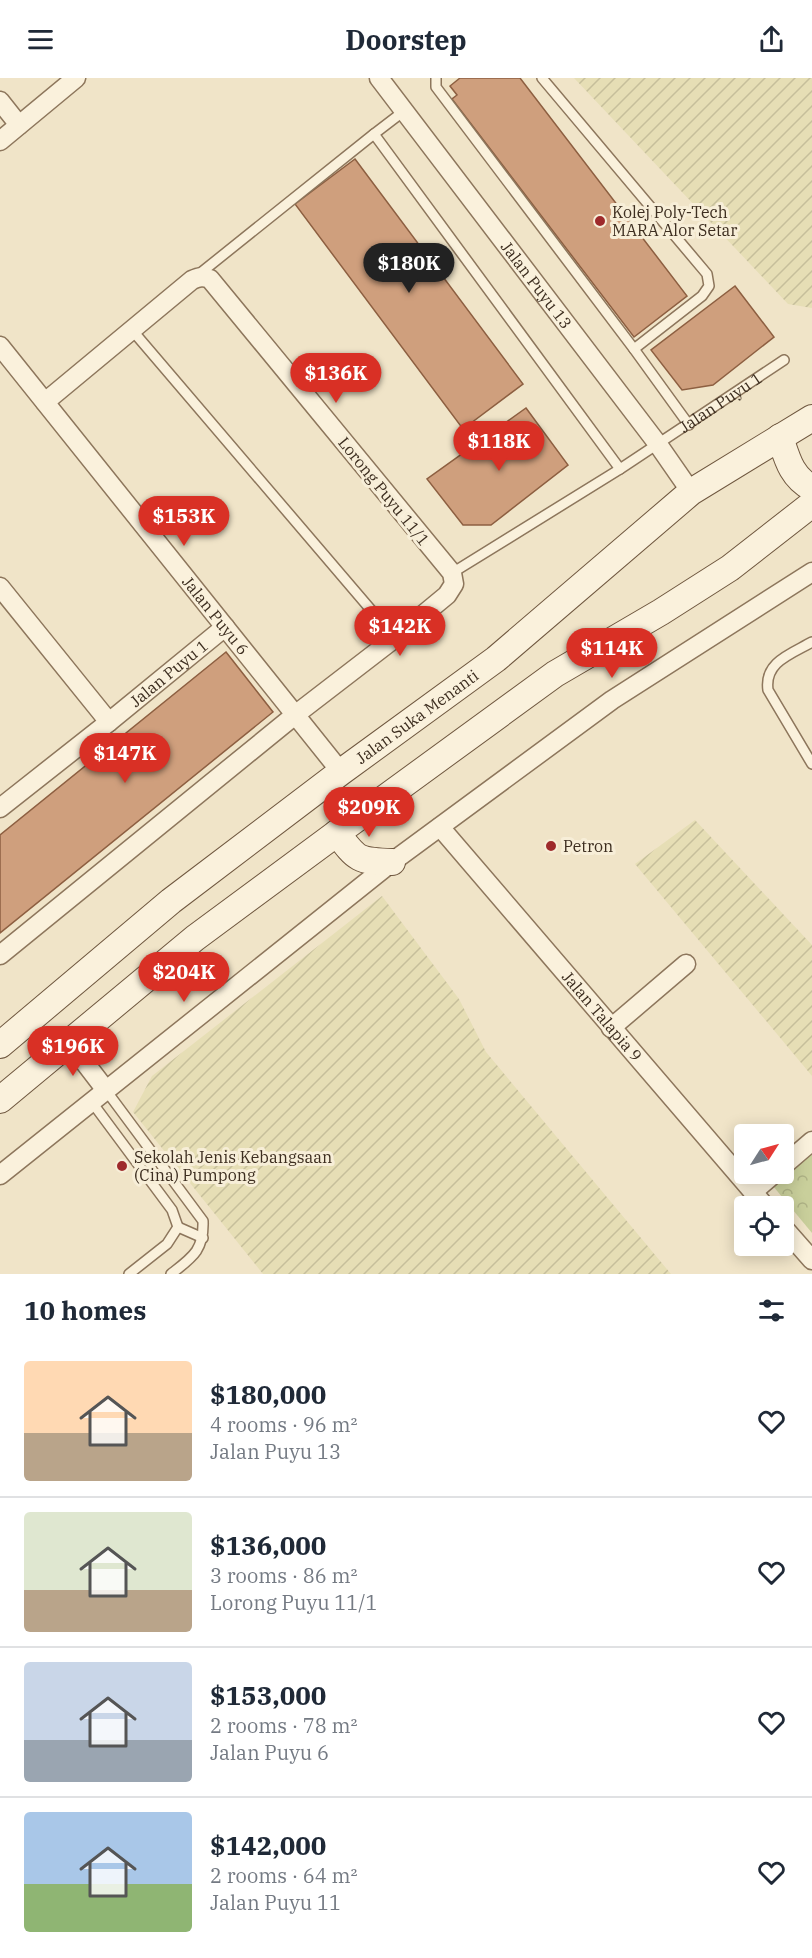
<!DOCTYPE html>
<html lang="en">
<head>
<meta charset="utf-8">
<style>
	:root { --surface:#fff; --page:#f2f2f3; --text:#1f2937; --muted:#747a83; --line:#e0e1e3; --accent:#d93025 }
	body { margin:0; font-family:"IBM Plex Serif",serif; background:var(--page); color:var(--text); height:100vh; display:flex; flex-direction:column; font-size:22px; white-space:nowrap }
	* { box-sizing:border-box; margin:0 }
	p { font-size:20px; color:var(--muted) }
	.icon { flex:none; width:33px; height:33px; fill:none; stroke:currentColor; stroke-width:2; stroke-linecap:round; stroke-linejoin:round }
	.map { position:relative; height:1196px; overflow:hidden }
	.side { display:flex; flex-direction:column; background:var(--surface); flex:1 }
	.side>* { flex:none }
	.needle { width:39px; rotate:54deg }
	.fabs { position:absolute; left:734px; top:1046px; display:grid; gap:12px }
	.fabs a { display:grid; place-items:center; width:60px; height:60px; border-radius:6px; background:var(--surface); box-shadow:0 3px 15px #0003; font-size:30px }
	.price { position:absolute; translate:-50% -51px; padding:0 14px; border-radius:21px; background:var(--accent); color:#fff; font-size:20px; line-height:39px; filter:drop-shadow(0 2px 3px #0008) }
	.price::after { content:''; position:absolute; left:50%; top:36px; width:18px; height:14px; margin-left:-9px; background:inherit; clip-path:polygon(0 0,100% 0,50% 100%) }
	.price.active { background:#222; color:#fff }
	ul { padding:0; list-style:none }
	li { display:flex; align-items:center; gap:18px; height:150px; padding:0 24px }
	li+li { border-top:2px solid var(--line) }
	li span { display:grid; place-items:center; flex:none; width:168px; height:120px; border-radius:6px; color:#555 }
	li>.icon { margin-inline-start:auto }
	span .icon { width:72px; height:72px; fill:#fffc; stroke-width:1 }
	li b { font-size:26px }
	h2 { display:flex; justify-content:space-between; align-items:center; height:72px; padding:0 24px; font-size:26px }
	header { display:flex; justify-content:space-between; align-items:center; height:78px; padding:0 24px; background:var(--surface); font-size:27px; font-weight:700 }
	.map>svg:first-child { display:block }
	.farmland { fill:url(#farmland-furrows) }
	.park { fill:url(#park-crowns) }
	.building { fill:#cf9f7d; stroke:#8d5f41; stroke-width:1.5 }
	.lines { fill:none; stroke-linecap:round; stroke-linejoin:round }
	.service-casing { stroke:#8d765c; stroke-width:12 }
	.minor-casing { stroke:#8d765c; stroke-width:21 }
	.secondary-casing { stroke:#6f573f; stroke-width:28 }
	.service { stroke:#faf1dc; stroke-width:9 }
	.minor { stroke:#faf1dc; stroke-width:18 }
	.secondary { stroke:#faf1dc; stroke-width:26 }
	.poi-dot { fill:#9e2a2b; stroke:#f7eed8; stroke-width:2 }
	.labels { text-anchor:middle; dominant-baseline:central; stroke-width:6; stroke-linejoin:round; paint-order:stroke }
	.poi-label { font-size:16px; fill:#3d2e20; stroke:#f7eed8; text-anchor:start }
	.street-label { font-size:16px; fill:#3d2e20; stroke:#f7eed8 }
</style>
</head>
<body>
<header><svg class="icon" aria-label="menu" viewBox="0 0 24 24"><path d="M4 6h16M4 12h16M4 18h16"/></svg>Doorstep<svg class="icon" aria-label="share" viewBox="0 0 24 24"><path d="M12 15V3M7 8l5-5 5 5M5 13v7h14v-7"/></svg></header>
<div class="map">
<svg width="812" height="1196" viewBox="0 0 812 1196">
	<defs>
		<pattern id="farmland-furrows" width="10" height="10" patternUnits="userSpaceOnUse" patternTransform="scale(1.5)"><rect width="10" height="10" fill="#e6deb5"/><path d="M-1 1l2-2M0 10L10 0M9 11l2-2" fill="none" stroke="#c6bf9b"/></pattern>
		<pattern id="park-crowns" width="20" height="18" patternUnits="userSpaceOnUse" patternTransform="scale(1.5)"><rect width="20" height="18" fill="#c9cf9b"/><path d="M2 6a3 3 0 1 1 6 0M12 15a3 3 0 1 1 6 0" fill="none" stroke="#aeb285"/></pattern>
	</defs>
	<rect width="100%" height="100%" fill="#f0e4c8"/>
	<g class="farmland">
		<path d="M574,0h238v230l-24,-4z"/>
		<path d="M695,742l117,125v131l-177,-212z"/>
		<path d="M382,818l77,103 27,53 185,222h-408l-130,-162 19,-36z"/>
	</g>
	<path class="park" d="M812,1075v80l-39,-47z"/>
	<g class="building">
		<path d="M460,0h60l167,218 -53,41 -182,-238 5,-4 -7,-9z"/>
		<path d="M355,81l168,225 -60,45 -168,-225z"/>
		<path d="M735,208l39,51 -61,48 -31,5 -31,-40z"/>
		<path d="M526,330l42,57 -77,60h-28l-36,-46z"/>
		<path d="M226,574l47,60 -273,221v-98z"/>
	</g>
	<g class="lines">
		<g class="service-casing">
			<g id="service">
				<path d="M436,0v9l198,262 55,76"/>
				<path d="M542,0l165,196 2,12 -7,10 -68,53"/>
				<path id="s1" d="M404,33l-30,23 246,335 164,-109"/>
				<path d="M198,197l176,-141"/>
				<path d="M132,252l263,308"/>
				<path d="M452,495l168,-104"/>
				<path d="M812,564c-21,12 -48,20 -44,48l44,74"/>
				<path d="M105,1011l98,132c1,29 -10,36 -32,53"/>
				<path d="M91,1023l81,109 6,17 -11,17 -38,30"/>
				<path d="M178,1149l25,11"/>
			</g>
		</g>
		<g class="minor-casing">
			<g id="minor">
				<path id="s2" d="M379,0l278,365 34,49"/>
				<path d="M0,23l19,24"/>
				<path d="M0,63l76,-63"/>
				<path id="s3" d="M0,268l341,426"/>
				<path d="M0,509l109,135"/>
				<path id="s4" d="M0,730l109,-86 116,-95"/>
				<path id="s5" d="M440,749l325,379"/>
				<path d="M0,877l295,-240 100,-77 52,-43 7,-11 -2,-11 -242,-294c-7,-3 -11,-2 -18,1l-147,122"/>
				<path d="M611,950l75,-64"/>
				<path d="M69,964l36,47"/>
				<path d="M783,1088l29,-25"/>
				<path d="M0,1097l392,-313 220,-162 200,-128"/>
				<path d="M753,1114l22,-19"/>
				<path d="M783,1149l29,33"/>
			</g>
		</g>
		<g class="secondary-casing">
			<g id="secondary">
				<path d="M780,359c7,21 11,40 32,51"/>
				<path d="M337,755c20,27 21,28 55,29"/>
				<path id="s6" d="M0,967l171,-144 170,-129 155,-113 195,-167 121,-74"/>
				<path d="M0,1022l195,-162 142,-105 218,-159 106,-62 69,-44 82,-64"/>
			</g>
		</g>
		<use href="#service" class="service"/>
		<use href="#minor" class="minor"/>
		<use href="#secondary" class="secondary"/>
	</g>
	<g class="poi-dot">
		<circle cx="600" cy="143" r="6"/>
		<circle cx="551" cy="768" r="6"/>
		<circle cx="122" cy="1088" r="6"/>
	</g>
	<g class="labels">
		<g class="poi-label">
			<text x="612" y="134">Kolej Poly-Tech<tspan x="612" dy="18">MARA Alor Setar</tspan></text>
			<text x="563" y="768">Petron</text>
			<text x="134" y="1079">Sekolah Jenis Kebangsaan<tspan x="134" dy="18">(Cina) Pumpong</tspan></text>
		</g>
		<g class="street-label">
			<text stroke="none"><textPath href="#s2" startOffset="260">Jalan Puyu 13</textPath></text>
			<text stroke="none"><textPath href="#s1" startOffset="574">Jalan Puyu 1</textPath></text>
			<text transform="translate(384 413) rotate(51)">Lorong Puyu 11/1</text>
			<text stroke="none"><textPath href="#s3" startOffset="345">Jalan Puyu 6</textPath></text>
			<text stroke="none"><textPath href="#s4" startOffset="216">Jalan Puyu 1</textPath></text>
			<text stroke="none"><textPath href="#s6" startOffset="531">Jalan Suka Menanti</textPath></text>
			<text stroke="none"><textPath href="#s5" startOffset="249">Jalan Talapia 9</textPath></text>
		</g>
	</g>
</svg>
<div class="fabs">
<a><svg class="needle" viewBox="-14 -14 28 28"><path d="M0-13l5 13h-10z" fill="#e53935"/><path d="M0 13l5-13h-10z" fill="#747a83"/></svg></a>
<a><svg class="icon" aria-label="locate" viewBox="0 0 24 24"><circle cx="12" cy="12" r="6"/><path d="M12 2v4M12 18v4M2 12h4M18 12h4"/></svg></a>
</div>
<b class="price active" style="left:409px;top:216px">$180K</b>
<b class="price" style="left:336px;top:326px">$136K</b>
<b class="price" style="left:499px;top:394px">$118K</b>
<b class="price" style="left:184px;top:469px">$153K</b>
<b class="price" style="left:400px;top:579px">$142K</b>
<b class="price" style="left:612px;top:601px">$114K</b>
<b class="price" style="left:125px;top:706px">$147K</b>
<b class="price" style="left:369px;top:760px">$209K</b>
<b class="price" style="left:184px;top:925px">$204K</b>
<b class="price" style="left:73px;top:999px">$196K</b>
</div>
<section class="side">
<h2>10 homes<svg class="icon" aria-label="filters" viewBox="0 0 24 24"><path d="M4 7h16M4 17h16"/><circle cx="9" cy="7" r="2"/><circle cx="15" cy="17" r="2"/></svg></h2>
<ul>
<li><span style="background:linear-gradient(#ffd9b3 60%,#b9a48a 0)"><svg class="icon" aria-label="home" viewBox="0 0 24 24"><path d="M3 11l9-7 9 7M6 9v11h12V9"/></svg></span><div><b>$180,000</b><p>4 rooms · 96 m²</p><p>Jalan Puyu 13</p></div><svg class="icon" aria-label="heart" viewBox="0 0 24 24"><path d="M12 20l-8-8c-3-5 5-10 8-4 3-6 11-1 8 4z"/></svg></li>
<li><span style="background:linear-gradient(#dfe7d0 65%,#b9a48a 0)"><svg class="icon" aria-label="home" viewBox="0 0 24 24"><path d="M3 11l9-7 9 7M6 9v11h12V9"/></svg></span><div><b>$136,000</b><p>3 rooms · 86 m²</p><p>Lorong Puyu 11/1</p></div><svg class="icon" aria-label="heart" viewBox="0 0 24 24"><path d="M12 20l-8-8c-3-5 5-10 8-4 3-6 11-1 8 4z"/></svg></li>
<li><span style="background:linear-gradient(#c9d6e8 65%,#9aa5b1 0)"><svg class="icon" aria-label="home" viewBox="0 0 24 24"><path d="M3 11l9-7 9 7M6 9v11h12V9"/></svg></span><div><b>$153,000</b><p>2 rooms · 78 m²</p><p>Jalan Puyu 6</p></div><svg class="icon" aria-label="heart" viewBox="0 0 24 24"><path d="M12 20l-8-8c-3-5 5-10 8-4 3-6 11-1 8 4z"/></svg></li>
<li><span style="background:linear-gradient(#a9c7e8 60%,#8fb573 0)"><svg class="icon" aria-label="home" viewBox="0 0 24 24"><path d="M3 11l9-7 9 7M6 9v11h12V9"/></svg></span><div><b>$142,000</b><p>2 rooms · 64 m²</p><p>Jalan Puyu 11</p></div><svg class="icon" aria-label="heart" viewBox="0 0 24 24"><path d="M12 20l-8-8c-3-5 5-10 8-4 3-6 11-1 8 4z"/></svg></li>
</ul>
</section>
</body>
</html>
